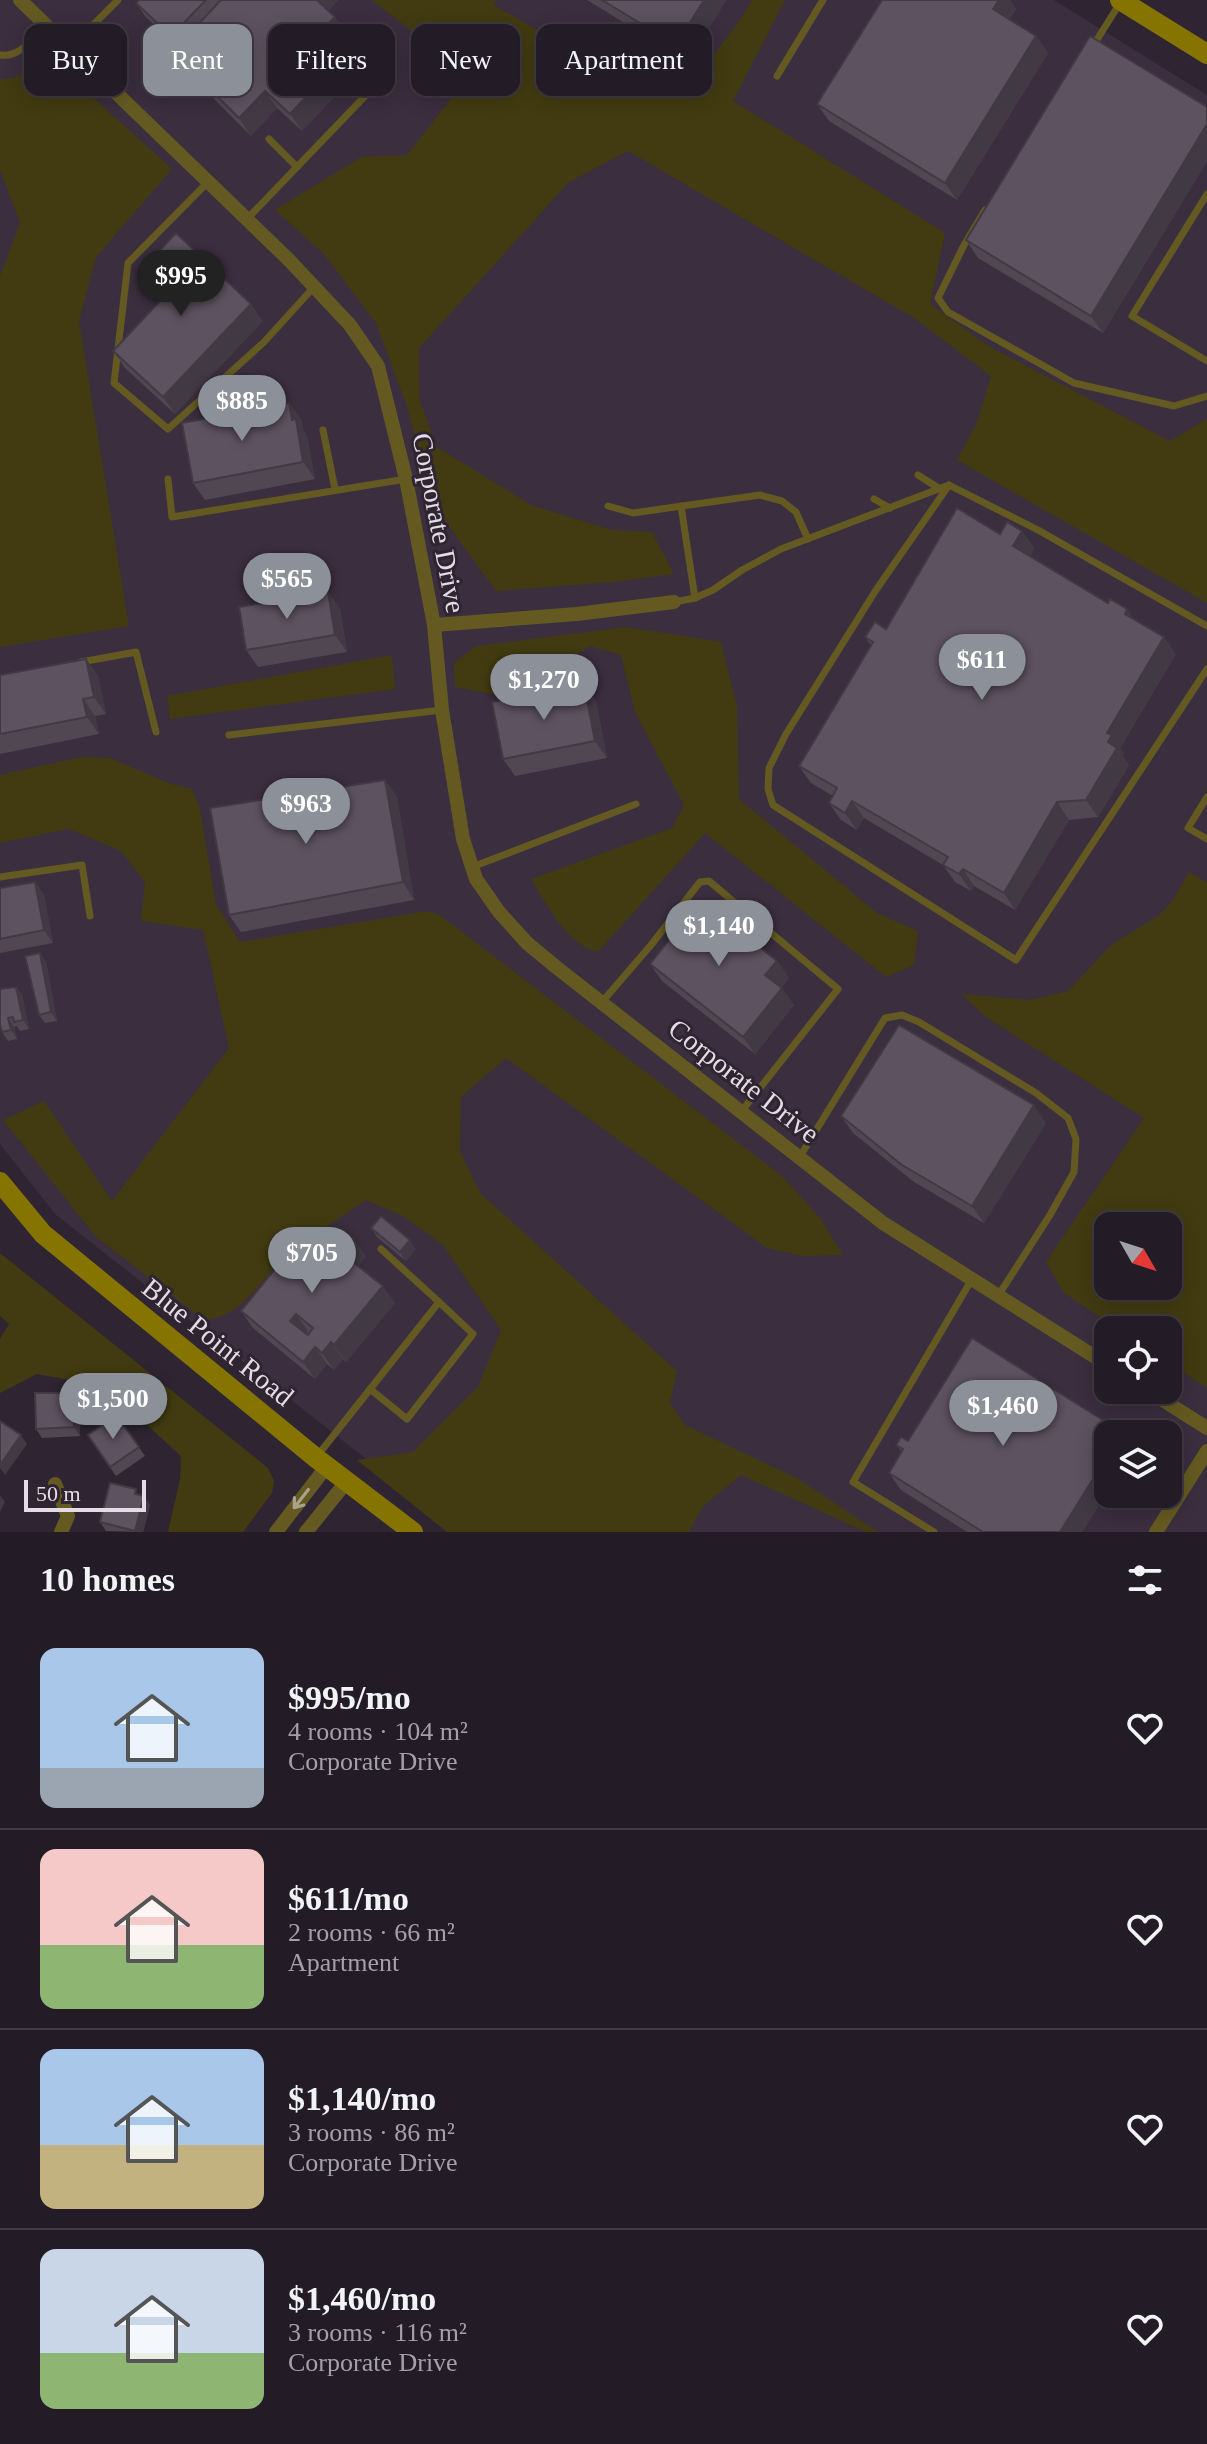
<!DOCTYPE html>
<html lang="en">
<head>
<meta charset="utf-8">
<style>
	:root { --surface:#231c26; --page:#2f2932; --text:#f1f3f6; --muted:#a3a1a7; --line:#403a43; --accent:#8c9099 }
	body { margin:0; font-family:"Times New Roman",serif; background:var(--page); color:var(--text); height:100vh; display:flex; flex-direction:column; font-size:30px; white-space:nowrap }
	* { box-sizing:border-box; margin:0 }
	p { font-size:26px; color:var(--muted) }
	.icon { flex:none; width:44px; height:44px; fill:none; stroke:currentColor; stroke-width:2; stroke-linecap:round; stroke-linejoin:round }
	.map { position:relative; height:1532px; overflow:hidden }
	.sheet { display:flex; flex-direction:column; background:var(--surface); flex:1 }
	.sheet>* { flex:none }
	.guide { position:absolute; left:24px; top:24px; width:800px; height:72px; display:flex; gap:16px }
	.needle { width:52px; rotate:129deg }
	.fabs { position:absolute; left:1094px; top:1212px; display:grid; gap:16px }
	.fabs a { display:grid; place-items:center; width:88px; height:88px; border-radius:16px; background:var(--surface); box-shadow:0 4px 20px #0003,0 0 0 2px var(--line); font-size:40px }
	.scale { position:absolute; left:24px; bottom:20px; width:122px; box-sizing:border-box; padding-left:8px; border:4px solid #e3dce5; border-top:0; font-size:22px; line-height:28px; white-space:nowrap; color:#e3dce5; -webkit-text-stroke:6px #2f2532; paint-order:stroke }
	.price { position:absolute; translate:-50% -68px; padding:0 18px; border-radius:28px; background:var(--accent); color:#fff; font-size:26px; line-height:52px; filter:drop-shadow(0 2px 4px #0008) }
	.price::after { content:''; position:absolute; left:50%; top:48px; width:24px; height:18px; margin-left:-12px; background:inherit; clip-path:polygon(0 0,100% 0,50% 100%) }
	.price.selected { background:#222; color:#fff }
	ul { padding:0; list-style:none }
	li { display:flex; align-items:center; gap:24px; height:200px; padding:0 40px }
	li+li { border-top:2px solid var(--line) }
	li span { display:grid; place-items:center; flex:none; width:224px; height:160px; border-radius:16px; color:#555 }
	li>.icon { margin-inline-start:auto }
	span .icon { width:96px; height:96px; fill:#fffc; stroke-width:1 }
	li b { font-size:34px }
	h2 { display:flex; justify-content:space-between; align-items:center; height:96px; padding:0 40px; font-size:34px }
	.tag { padding:0 28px; border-radius:16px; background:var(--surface); box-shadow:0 4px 20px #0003,0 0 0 2px var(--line); font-size:28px; line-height:72px }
	.tag.selected { background:var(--accent); color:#fff }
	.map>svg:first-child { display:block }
	.built { fill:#3b2e3f; fill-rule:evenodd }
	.green { fill:#423b11; fill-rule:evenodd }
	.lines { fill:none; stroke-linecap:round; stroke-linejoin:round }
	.lane { stroke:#645a21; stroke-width:7 }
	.street { stroke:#645a21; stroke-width:14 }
	.secondary { stroke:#857400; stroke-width:20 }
	.wall { fill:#504753 }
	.shaded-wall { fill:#413943 }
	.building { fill:#5d5260; stroke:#413943; stroke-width:2; fill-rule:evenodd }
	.oneway { stroke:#aaa28d }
	.labels { text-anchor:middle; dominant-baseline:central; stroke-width:6; stroke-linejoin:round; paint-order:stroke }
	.street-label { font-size:28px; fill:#e3dce5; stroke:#2f2532 }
</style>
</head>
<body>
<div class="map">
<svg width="1207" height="1532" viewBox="0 0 1207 1532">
	<rect width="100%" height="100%" fill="#2f2532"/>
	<path class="built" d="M0,0h1054l153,95v1437h-748l-404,-318 -55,-70zM1108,1226h60v60h-60zM1108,1330h60v60h-60zM1108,1434h60v60h-60z"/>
	<g class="green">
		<path d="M372,0h124l-2,5 102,59 45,1 41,33 58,-78 12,-20h33l-52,101 212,132 -15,71 58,42 182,95 37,-22v184l-250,-143 20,-38 14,-46 -77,-58 -286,-167 -59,31 -150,166v50l18,49 94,58 81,25 40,2 22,42 -59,8 -119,9 -61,-84 -29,-103 -30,-81 -53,-70 -48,-43 86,-53 46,-2 47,-60 4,-27z"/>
		<path d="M47,56l125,113 -76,88 -17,64 50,305 -129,21v-371l20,-53 -20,-54v-90l14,-1z"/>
		<path d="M626,627l95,15 16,64 2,93 138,114 41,18 -4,34 -28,12 -181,-144 -107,119c-31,-7 -51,-47 -67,-73l141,-51 12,-23 -49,-93 -14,-57 -32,-9 -46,31 -51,17 -37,-7 -1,-24 22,-17z"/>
		<path d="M392,655l3,34 -225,30 -3,-23z"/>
		<path d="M81,757l29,1 61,26 21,5 8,20 16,95 24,38 188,-31 13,5 341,260 38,42 23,37 -40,1 -36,-8 -261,-190 -45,39 -1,54 20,42 197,178 -7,32 15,22 112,53 81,54h-12l-125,-57 -38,31 -14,26h-242l-90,-72 56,-8 65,-65 23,-57 -58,-85 -40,-29 -37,-16c-23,16 -49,32 -72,49 -29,22 -50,70 -90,71l-108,-83 -93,-117 41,-19 68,100 117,-153 -26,-118 -62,-9 4,-39 -24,-31 -52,-22 -69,14v-68z"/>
		<path d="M1189,872l18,10v506l-39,-26v-32h-48l-56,-37 -18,-31 98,-144 -158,-101 -25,-23 69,6 38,-9 43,-46 47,-29 16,-17zM1108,1226h60v60h-60z"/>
		<path d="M0,1253l268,215 6,13 -2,12 -29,39h-75l12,-53 1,-23 -77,-70 -67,-12 -37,19v-54l9,-15 -9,-8z"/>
	</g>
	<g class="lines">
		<g class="lane">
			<path d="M1093,46l27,-43"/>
			<path d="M70,48l48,-48"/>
			<path d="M0,55c20,3 33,-17 45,-30"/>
			<path d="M777,76l46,-76"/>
			<path d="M269,139l28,28"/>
			<path d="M208,182l-80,81 -14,120 54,46 96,-87 50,-55"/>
			<path d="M1207,194l-75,122 75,45"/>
			<path d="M985,210l-21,35 -26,53 10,14 126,71 100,23 33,-10"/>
			<path d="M247,219l146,-152 -31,-29"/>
			<path d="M323,430l12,59"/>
			<path d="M918,475l22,14"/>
			<path d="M168,479l4,38 234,-38"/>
			<path d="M949,485l-73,105 -90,144 -17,34 -1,21 5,16 243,155 191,-291"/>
			<path d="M874,499l16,9"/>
			<path d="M608,506l25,7 127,-18 22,6 14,11 12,27"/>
			<path d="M681,506l14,92"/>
			<path d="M674,602l21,-4 18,-8 29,-20 39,-21 168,-64 89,45 169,96"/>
			<path d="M81,662l55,-10 20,80"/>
			<path d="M229,735l213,-25"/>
			<path d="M1207,797l-19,31 19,11"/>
			<path d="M472,867l164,-63"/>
			<path d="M0,877l82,-12 8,51"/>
			<path d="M602,1002l49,-57 49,-63 9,-1 129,108 -97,123"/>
			<path d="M799,1158l86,-140 17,-3 17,7 117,71 32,25 8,21 -2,33 -24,43 -52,81"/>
			<path d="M370,1389l37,30 66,-85 -34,-32"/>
			<path d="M318,1455l121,-153 -58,-53"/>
			<path d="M934,1532l-81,-50 119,-203"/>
		</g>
		<g class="street">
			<path d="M20,0l269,260 61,65 28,41 28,113 28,146 8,85 21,129 13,40 23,33 28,31 29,24 327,256 225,142"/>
			<path d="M434,625l143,-11 97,-12"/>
			<path d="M1147,1390l60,38"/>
			<path d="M55,1484l13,32 -7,16"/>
			<path d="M276,1532l51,-66"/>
			<path d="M306,1532l41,-51"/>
			<path d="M1156,1532l51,-81"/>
		</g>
		<g class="secondary">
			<path d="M1120,0l87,54"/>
			<path d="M0,1182l43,52 273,224 97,74"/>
		</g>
	</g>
	<g class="wall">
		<path d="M139,0h199l-10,11 7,6 12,17 -8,8 10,9 12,17 -59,63 -25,-23 -26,28 -67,-67 -12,-17 5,-5 -32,-31 -9,-13z"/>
		<path d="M587,0h139l-38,62z"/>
		<path d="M882,0h128l6,9 -7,11 27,16 12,17 -91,147 -128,-79 -12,-17z"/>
		<path d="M1207,107v54l-104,172 -125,-75 -12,-18z"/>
		<path d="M151,260l112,61 -88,93 -50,-46 -12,-17 60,-64 -10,-10z"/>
		<path d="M289,403l12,17 2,10 4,6 8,43 -110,21 -12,-17z"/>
		<path d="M1022,531l12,17 -4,8 105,64 41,34 -56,94 4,5 -2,2 7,10 -31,52 -29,3 -54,90 -41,-24 -3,5 -16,-9 -12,-17 -79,-47 -7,12 -16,-10 -12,-17 4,-7 -22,-13 -12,-17 72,-121 -6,-8 21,-8 114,-95z"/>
		<path d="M328,592l12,17 7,43 -89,15 -12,-17z"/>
		<path d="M86,659l12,17 8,38 -11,2 4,18 -99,20v-79z"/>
		<path d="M584,684l12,17 11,57 -92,18 -12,-17z"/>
		<path d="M385,780l12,17 17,103 -173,32 -12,-17z"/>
		<path d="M35,882l9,13 9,48 -53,10v-65z"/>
		<path d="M40,953l6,9 11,59 -12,2 -6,-8z"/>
		<path d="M777,961l12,17 -8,10 13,17 -39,49 -93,-73 -12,-17z"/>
		<path d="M16,987l6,8 7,34 -9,2 -3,-5 -3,1 3,12 -9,2 -6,-9z"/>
		<path d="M841,1116l205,7 -62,100 -70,-41 -61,-49z"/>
		<path d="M371,1228l45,21 -10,12 -29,-24z"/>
		<path d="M331,1244l35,12 -8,10 37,37 -49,59 -3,-3 -9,11 -7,-6 -12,15 -62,-51 -12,-17z"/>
		<path d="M74,1393l6,9v34l-38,2 -6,-9z"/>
		<path d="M116,1415l29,41 -29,20 -28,-41z"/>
		<path d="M1108,1434v57l-26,41h-115l-66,-42 -12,-17 13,-21 -6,-7 12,-4z"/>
		<path d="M144,1496l6,9 -7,27 -37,-1 -6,-9z"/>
	</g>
	<g class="shaded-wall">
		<path d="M315,0h23l-13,14z"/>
		<path d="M704,0h22l-38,62 -12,-17z"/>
		<path d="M999,0h11l6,9 -11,17 -12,-17z"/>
		<path d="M335,17l12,17 -11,11 -12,-17z"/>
		<path d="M1036,36l12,17 -91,147 -12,-17z"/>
		<path d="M349,51l12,17 -59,63 -12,-17z"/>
		<path d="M265,91l12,17 -26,28 -12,-18z"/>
		<path d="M1207,124v37l-104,172 -12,-17z"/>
		<path d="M251,304l12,17 -88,93 -12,-17z"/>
		<path d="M289,403l12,17 2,10 4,6 8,43 -12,-17z"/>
		<path d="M1022,531l12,17 -9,16 -12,-18z"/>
		<path d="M328,592l12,17 7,43 -12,-17z"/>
		<path d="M1127,609l12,17 -14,-12z"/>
		<path d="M1164,637l12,17 -56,94 4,5 -2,2 7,10 -31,52 -12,-17 22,-58 -1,-9z"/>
		<path d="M86,659l12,17 8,38 -12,-17z"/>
		<path d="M584,684l12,17 11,57 -12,-17z"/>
		<path d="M83,699l12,17 4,18 -12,-17z"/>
		<path d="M385,780l12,17 17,103 -11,-18z"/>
		<path d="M852,801l12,17 -7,12 -12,-17z"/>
		<path d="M1057,802l12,18 -54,90 -11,-17z"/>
		<path d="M963,869l11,17 -3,5 -12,-17z"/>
		<path d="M35,882l9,13 9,48 -9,-13z"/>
		<path d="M40,953l6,9 11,59 -6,-9z"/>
		<path d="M777,961l12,17 -12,14 -12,-17z"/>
		<path d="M16,987l6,8 7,34 -6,-9z"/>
		<path d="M782,988l12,17 -39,49 -12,-17z"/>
		<path d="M8,1018l6,9 3,12 -6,-9z"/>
		<path d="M1034,1105l12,18 -62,100 -12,-17z"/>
		<path d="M354,1239l12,17 -11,15 -12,-17z"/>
		<path d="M410,1240l6,9 -10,12 -6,-9z"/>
		<path d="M383,1286l12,17 -49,59 -12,-17z"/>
		<path d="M296,1314l12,17 -6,7 -12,-17z"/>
		<path d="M331,1342l12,17 -9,11 -12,-17z"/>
		<path d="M315,1347l12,17 -12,15 -12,-17z"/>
		<path d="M74,1393l6,9v34l-6,-9z"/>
		<path d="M21,1435l6,9 -22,31 -5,-7v-3z"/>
		<path d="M1108,1455v36l-26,41h-22z"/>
		<path d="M0,1495l5,7 -5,10z"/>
		<path d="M144,1496l6,9 -7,27h-8z"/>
	</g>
	<g class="building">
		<path d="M139,0h67l-35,36 -35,-33z"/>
		<path d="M221,0h96l18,17 -11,11 25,23 -59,63 -25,-23 -26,27 -67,-66z"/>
		<path d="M602,0h102l-28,45z"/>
		<path d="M882,0h117l-6,9 43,27 -91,147 -128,-79z"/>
		<path d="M1090,36l117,71v17l-116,192 -125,-76z"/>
		<path d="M176,233l75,71 -88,93 -50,-46 63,-67 -25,-24z"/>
		<path d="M289,403l3,17 4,-1 7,43 -110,21 -11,-60z"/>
		<path d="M957,508l43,26 7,-12 15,9 -9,15 95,57 2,-4 17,10 -2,5 39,23 -57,96 5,2 -4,7 9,6 -31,52 -29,2 -53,91 -41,-24 -4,5 -16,-9 5,-8 -96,-56 -7,12 -16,-10 8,-15 -38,-22 74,-124 -8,-5 10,-15 11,7z"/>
		<path d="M328,592l7,43 -89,15 -7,-43z"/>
		<path d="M86,659l8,38 -11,2 4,18 -87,17v-59z"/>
		<path d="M584,684l11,57 -92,18 -11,-57z"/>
		<path d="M385,780l18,102 -174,33 -19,-107z"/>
		<path d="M35,882l9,48 -44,9v-51z"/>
		<path d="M701,900l76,61 -12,14 17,13 -39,49 -93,-73z"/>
		<path d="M40,953l11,59 -12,3 -14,-59z"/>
		<path d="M16,987l7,33 -9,2 -1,-5 -5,1 3,12 -9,2 -2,-7v-36z"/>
		<path d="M899,1025l135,80 -62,101 -70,-41 -61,-49z"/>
		<path d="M381,1216l29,24 -10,12 -29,-24z"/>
		<path d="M309,1227l22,17 12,-14 11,9 -11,15 40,32 -49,59 -3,-3 -9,11 -7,-6 -12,15 -62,-51zM296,1314l17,14 -5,7 -18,-14z"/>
		<path d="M972,1338l150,94 -1,2h-13v21l-48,77h-77l-94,-59 14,-24 -7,-4 5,-8 7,4z"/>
		<path d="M35,1393h39v34l-38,2z"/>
		<path d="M116,1415l23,32 -29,20 -22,-32z"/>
		<path d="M0,1421l21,14 -21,30z"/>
		<path d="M110,1483l26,6 -1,5 9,2 -9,35 -35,-9z"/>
	</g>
	<defs><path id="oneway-shaft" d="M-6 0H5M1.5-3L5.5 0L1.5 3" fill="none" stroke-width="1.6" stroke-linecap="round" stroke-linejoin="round" transform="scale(2)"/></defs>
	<use class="oneway" href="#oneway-shaft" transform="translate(301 1499) rotate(128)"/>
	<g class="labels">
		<g class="street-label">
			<text transform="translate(439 523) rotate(79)">Corporate Drive</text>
			<text transform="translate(744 1081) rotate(38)">Corporate Drive</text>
			<text transform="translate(218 1342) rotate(39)">Blue Point Road</text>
		</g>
	</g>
</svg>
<div class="fabs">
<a><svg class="needle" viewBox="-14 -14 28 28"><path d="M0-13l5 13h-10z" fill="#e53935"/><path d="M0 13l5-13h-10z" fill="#a3a1a7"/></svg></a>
<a><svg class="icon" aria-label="locate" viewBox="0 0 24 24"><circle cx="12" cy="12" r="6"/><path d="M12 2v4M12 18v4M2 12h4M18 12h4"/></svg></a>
<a><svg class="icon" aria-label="layers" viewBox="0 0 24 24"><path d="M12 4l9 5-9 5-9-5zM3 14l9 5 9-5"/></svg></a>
</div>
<div class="scale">50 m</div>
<b class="price selected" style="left:181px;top:318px">$995</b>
<b class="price" style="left:242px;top:443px">$885</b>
<b class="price" style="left:287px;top:621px">$565</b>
<b class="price" style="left:982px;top:702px">$611</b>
<b class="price" style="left:544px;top:722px">$1,270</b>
<b class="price" style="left:306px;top:846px">$963</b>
<b class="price" style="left:719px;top:968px">$1,140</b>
<b class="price" style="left:312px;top:1295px">$705</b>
<b class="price" style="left:113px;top:1441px">$1,500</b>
<b class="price" style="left:1003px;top:1448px">$1,460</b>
<div class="guide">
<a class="tag">Buy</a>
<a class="tag selected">Rent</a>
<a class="tag">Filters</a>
<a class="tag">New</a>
<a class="tag">Apartment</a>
</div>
</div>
<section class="sheet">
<h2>10 homes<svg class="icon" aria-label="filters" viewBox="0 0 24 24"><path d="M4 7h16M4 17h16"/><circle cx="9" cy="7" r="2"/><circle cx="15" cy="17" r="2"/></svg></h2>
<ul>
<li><span style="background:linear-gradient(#a9c7e8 75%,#9aa5b1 0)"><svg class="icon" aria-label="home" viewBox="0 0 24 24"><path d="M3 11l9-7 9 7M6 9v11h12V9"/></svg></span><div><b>$995/mo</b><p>4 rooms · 104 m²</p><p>Corporate Drive</p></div><svg class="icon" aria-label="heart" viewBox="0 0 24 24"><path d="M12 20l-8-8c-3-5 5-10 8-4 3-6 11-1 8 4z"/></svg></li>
<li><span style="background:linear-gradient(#f6c9c9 60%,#8fb573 0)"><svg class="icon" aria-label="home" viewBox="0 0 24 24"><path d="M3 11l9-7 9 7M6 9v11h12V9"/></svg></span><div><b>$611/mo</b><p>2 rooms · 66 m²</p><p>Apartment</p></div><svg class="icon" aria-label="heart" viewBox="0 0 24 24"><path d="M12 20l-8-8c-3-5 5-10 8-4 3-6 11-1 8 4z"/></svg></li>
<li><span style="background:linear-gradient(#a9c7e8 60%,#c2b280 0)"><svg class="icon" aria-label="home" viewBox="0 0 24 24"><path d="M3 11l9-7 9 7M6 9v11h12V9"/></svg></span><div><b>$1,140/mo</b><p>3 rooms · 86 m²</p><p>Corporate Drive</p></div><svg class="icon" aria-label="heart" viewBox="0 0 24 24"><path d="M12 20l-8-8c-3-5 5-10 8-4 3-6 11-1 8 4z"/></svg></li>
<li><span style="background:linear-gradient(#c9d6e8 65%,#8fb573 0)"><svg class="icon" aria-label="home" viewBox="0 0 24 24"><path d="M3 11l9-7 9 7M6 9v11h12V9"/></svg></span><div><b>$1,460/mo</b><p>3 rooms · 116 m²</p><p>Corporate Drive</p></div><svg class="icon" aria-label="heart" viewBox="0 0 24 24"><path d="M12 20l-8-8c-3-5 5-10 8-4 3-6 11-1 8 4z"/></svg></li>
</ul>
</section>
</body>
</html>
